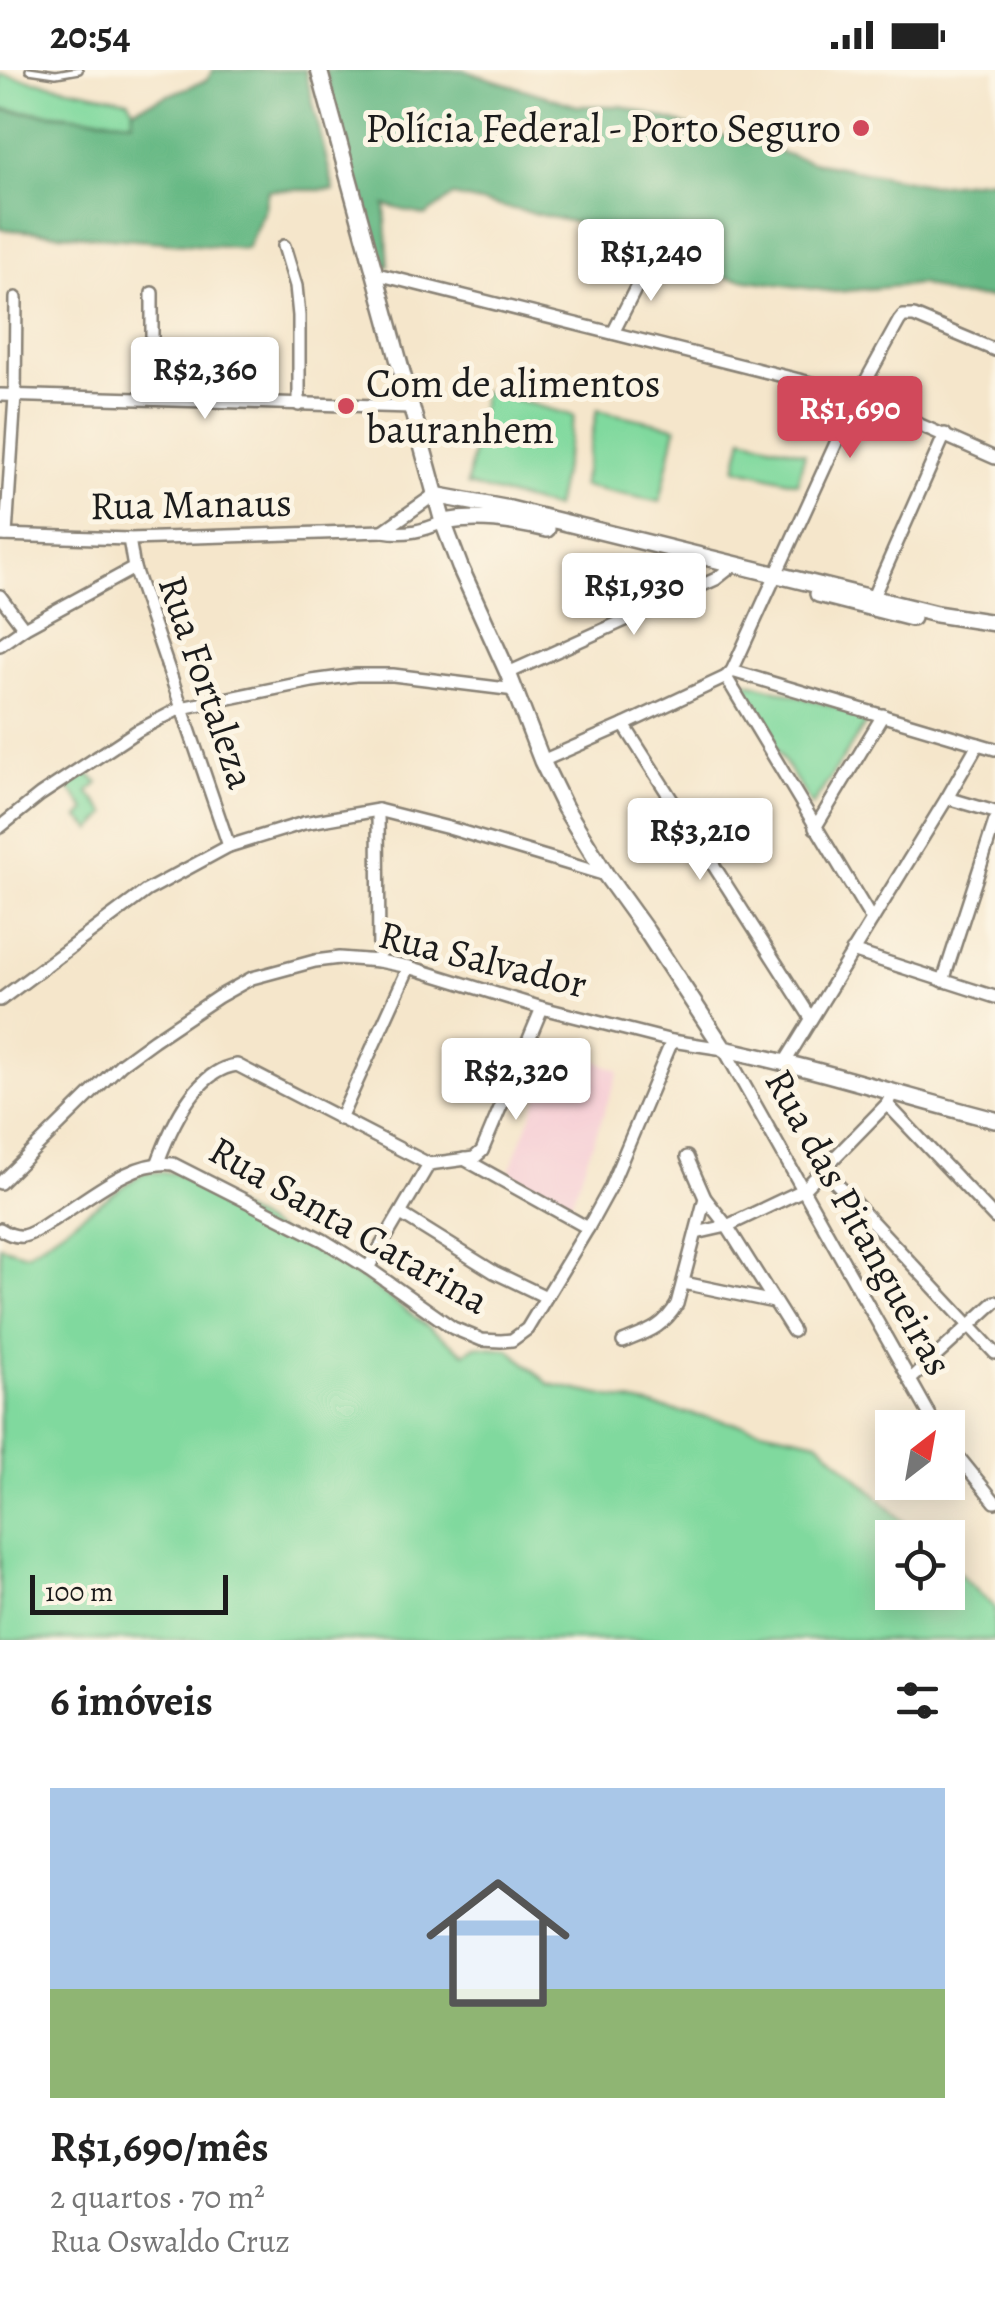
<!DOCTYPE html>
<html lang="pt">
<head>
<meta charset="utf-8">
<style>
	:root { --surface:#fff; --page:#f2f2f2; --text:#222; --muted:#767676; --line:#e0e0e0; --accent:#d1495b }
	body { margin:0; font-family:Alegreya,serif; background:var(--page); color:var(--text); height:100vh; display:flex; flex-direction:column; font-size:38px; white-space:nowrap }
	* { box-sizing:border-box; margin:0 }
	p { font-size:32px; color:var(--muted) }
	.icon { flex:none; width:55px; height:55px; fill:none; stroke:currentColor; stroke-width:2; stroke-linecap:round; stroke-linejoin:round }
	.map { position:relative; height:1570px; overflow:hidden }
	.panel { display:flex; flex-direction:column; background:var(--surface); flex:1 }
	.panel>* { flex:none }
	.needle { width:65px; rotate:31deg }
	.fabs { position:absolute; left:875px; top:1340px; display:grid; gap:20px }
	.fabs a { display:grid; place-items:center; width:90px; height:90px; border-radius:0px; background:var(--surface); box-shadow:0 5px 25px #0003; font-size:50px }
	.scale { position:absolute; left:30px; bottom:25px; width:198px; box-sizing:border-box; padding-left:10px; border:5px solid #1c1c1c; border-top:0; font-size:28px; line-height:35px; white-space:nowrap; color:#1c1c1c; -webkit-text-stroke:8px #fcf5e5; paint-order:stroke }
	.price { position:absolute; translate:-50% -85px; padding:0 22px; border-radius:10px; background:#fff; color:#222; font-size:32px; line-height:65px; filter:drop-shadow(0 2px 5px #0008) }
	.price::after { content:''; position:absolute; left:50%; top:60px; width:30px; height:22px; margin-left:-15px; background:inherit; clip-path:polygon(0 0,100% 0,50% 100%) }
	.price.active { background:var(--accent); color:#fff }
	ul { padding:0; list-style:none }
	li { display:grid; align-content:center; gap:20px; height:530px; padding:0 50px }
	li+li { border-top:2px solid var(--line) }
	li span { display:grid; place-items:center; height:310px; border-radius:0px; color:#555 }
	li>.icon { margin-inline-start:auto }
	span .icon { width:180px; height:180px; fill:#fffc; stroke-width:1 }
	li b { font-size:42px }
	h2 { display:flex; justify-content:space-between; align-items:center; height:120px; padding:0 50px; font-size:42px }
	.status { display:flex; justify-content:space-between; align-items:center; height:70px; padding:0 50px; background:var(--surface); direction:ltr }
	.status svg { height:28px; fill:currentColor }
	.map>svg:first-child { display:block }
	.built { fill:#f6cfd6 }
	.green { fill:#80d99e; stroke:#4e7a5d; stroke-width:2.5 }
	.forest { fill:#68b985; stroke:#426a50; stroke-width:2.5 }
	.lines { fill:none; stroke-linecap:round; stroke-linejoin:round }
	.lane-casing { stroke:#888174; stroke-width:10 }
	.street-casing { stroke:#888174; stroke-width:16 }
	.secondary-casing { stroke:#888174; stroke-width:20 }
	.lane { stroke:#fff; stroke-width:5 }
	.street { stroke:#fff; stroke-width:11 }
	.secondary { stroke:#fff; stroke-width:15 }
	.poi-dot { fill:#d1495b; stroke:#fcf5e5; stroke-width:4 }
	.labels { text-anchor:middle; dominant-baseline:central; stroke-width:10; stroke-linejoin:round; paint-order:stroke }
	.poi-label { font-size:40px; fill:#1c1c1c; stroke:#fcf5e5; text-anchor:end }
	.street-label { font-size:40px; fill:#1c1c1c; stroke:#fcf5e5 }
</style>
</head>
<body>
<div class="status"><b>20:54</b><svg viewBox="0 0 49 12"><path d="M0 12V9h3v3zM5 12V6h3v6zM10 12V3h3v9zM15 12V0h3v12zM26 1h20v11H26zM47 4h2v5h-2z"/></svg></div>
<div class="map">
<svg width="995" height="1570" viewBox="0 0 995 1570">
	<rect width="100%" height="100%" fill="#fcf5e5"/>
	<filter id="ink" filterUnits="userSpaceOnUse"><feTurbulence type="fractalNoise" baseFrequency=".01" numOctaves="2"/><feDisplacementMap in="SourceGraphic" scale="20" xChannelSelector="R" yChannelSelector="G"/><feConvolveMatrix kernelMatrix="1 2 1 2 8 2 1 2 1" color-interpolation-filters="sRGB"/></filter>
	<filter id="wash" filterUnits="userSpaceOnUse"><feTurbulence type="fractalNoise" baseFrequency=".0048" numOctaves="4" result="noise"/><feDisplacementMap in="SourceGraphic" scale="40" xChannelSelector="R" yChannelSelector="G"/><feGaussianBlur stdDeviation="2.25" result="paint"/><feColorMatrix in="noise" values="0 0 0 0 0 0 0 0 0 0 0 0 0 0 0 0 0 1.4 0 .05"/><feComposite in="paint" operator="in"/></filter>
	<g filter="url(#wash)">
		<rect width="100%" height="100%" fill="#f5e6cb"/>
		<path class="built" d="M559,974l60,27 -48,132 -63,-28z"/>
		<g class="green">
			<path d="M0,4l129,26 4,9v12l-133,-12z"/>
			<path d="M484,321l90,25 -19,92 -88,-23z"/>
			<path d="M597,340l79,17 -16,75 -78,-16z"/>
			<path d="M743,367l62,16 -8,30 -61,-15z"/>
			<path d="M742,610l128,37 -58,89 -75,-120z"/>
			<path d="M86,702l12,11 -10,9 19,22 -15,16 -13,-12 7,-8 -18,-23z"/>
			<path d="M144,1102l31,1 191,108 98,72 11,-7 34,3 40,35 269,57 102,96 -28,1v54h56v-29l47,45v32h-995v-394l27,8z"/>
		</g>
		<g class="forest">
			<path d="M213,0h92l29,120h-66l-3,18 -18,41 -247,-20v-119l132,11 1,-12 74,-29z"/>
			<path d="M325,0h138l114,36h45l191,56 120,23 62,-6v119l-41,-2 -33,-12 -85,8 -111,-15 -65,-36 -207,-45 -28,20 -40,-11 4,61 -11,1z"/>
		</g>
	</g>
	<g filter="url(#ink)">
		<g class="lines">
			<g class="lane-casing">
				<path id="lane" d="M29,0l27,4 23,-4"/>
			</g>
			<g class="street-casing">
				<g id="street">
					<path d="M284,176l12,40 3,30v89"/>
					<path d="M373,203l438,110 46,14 138,61"/>
					<path d="M613,263l39,-77"/>
					<path d="M0,325l411,12"/>
					<path d="M152,329v-106"/>
					<path d="M383,461l51,-36"/>
					<path d="M0,465l129,4 254,-8c22,4 40,0 60,-9"/>
					<path d="M6,465l9,-139 1,-98"/>
					<path d="M129,469l5,29 95,278"/>
					<path d="M0,526l24,32"/>
					<path d="M873,527l72,-163"/>
					<path d="M0,575l24,-17 110,-60"/>
					<path d="M732,601l246,73"/>
					<path d="M508,603l208,-94 19,-15"/>
					<path d="M624,655l187,293"/>
					<path d="M542,691l82,-36 102,-48"/>
					<path d="M947,728l48,14"/>
					<path d="M378,740l1,151"/>
					<path d="M0,757l40,-32 97,-64 44,-23 131,-27 44,-6h37l122,15"/>
					<path d="M815,758l68,-113"/>
					<path d="M872,850l-146,-243 6,-6 125,-274 42,-76 4,-5h11l81,34"/>
					<path d="M852,881l143,46"/>
					<path d="M943,911l52,-160"/>
					<path d="M0,930l146,-109 83,-45 75,-23 74,-13 71,18 157,47"/>
					<path d="M785,992l162,-264 31,-54 17,5"/>
					<path d="M887,1034l108,114"/>
					<path d="M340,1049l69,-152"/>
					<path d="M687,1087l18,41 22,28 76,-36 84,-86 5,-10"/>
					<path d="M464,1089l124,69"/>
					<path d="M158,1092c13,-35 38,-92 79,-97l192,99"/>
					<path d="M429,1094l45,-6 8,-7 60,-143"/>
					<path d="M824,1100l171,183"/>
					<path d="M0,1113l121,-119 33,-24 64,-43 34,-19 63,-17 24,-3 40,3 30,6 133,41 130,33 52,8 213,379"/>
					<path d="M401,1144l93,58 52,25"/>
					<path d="M0,1159c7,4 14,8 23,7 10,-2 20,-10 28,-15 36,-21 80,-62 122,-57l150,76 45,28 85,60 29,12 19,1 11,-1 15,-11 61,-101 22,-40 62,-147"/>
					<path d="M696,1163l31,-7 66,105"/>
					<path d="M368,1198l61,-104"/>
					<path d="M684,1213l90,19"/>
					<path d="M623,1272c24,-10 40,-14 54,-38l28,-106"/>
					<path d="M910,1310l85,-78"/>
					<path d="M948,1374l47,58"/>
				</g>
			</g>
			<g class="secondary-casing">
				<g id="secondary">
					<path d="M319,0l124,452 17,45 48,106 34,88 23,47 41,67 41,57 77,117c92,19 181,48 271,71"/>
					<path d="M434,425l76,14 426,105 59,9"/>
					<path d="M443,452c37,-7 68,-1 104,7"/>
					<path d="M818,524l94,24"/>
				</g>
			</g>
			<use href="#lane" class="lane"/>
			<use href="#street" class="street"/>
			<use href="#secondary" class="secondary"/>
		</g>
	</g>
	<g class="poi-dot">
		<circle cx="861" cy="58" r="10"/>
		<circle cx="346" cy="336" r="10"/>
	</g>
	<g class="labels">
		<g class="poi-label">
			<text x="841" y="58">Polícia Federal - Porto Seguro</text>
			<text x="366" y="313" text-anchor="start">Com de alimentos<tspan x="366" dy="46">bauranhem</tspan></text>
		</g>
		<g class="street-label">
			<text transform="translate(191 434) rotate(-1)">Rua Manaus</text>
			<text transform="translate(207 612) rotate(71)">Rua Fortaleza</text>
			<text transform="translate(483 889) rotate(14)">Rua Salvador</text>
			<text transform="translate(859 1152) rotate(61)">Rua das Pitangueiras</text>
			<text transform="translate(349 1155) rotate(30)">Rua Santa Catarina</text>
		</g>
	</g>
</svg>
<div class="fabs">
<a><svg class="needle" viewBox="-14 -14 28 28"><path d="M0-13l5 13h-10z" fill="#e53935"/><path d="M0 13l5-13h-10z" fill="#767676"/></svg></a>
<a><svg class="icon" aria-label="locate" viewBox="0 0 24 24"><circle cx="12" cy="12" r="6"/><path d="M12 2v4M12 18v4M2 12h4M18 12h4"/></svg></a>
</div>
<div class="scale">100 m</div>
<b class="price" style="left:651px;top:234px">R$1,240</b>
<b class="price" style="left:205px;top:352px">R$2,360</b>
<b class="price active" style="left:850px;top:391px">R$1,690</b>
<b class="price" style="left:634px;top:568px">R$1,930</b>
<b class="price" style="left:700px;top:813px">R$3,210</b>
<b class="price" style="left:516px;top:1053px">R$2,320</b>
</div>
<section class="panel">
<h2>6 imóveis<svg class="icon" aria-label="filters" viewBox="0 0 24 24"><path d="M4 7h16M4 17h16"/><circle cx="9" cy="7" r="2"/><circle cx="15" cy="17" r="2"/></svg></h2>
<ul>
<li><span style="background:linear-gradient(#a9c7e8 65%,#8fb573 0)"><svg class="icon" aria-label="home" viewBox="0 0 24 24"><path d="M3 11l9-7 9 7M6 9v11h12V9"/></svg></span><div><b>R$1,690/mês</b><p>2 quartos · 70 m²</p><p>Rua Oswaldo Cruz</p></div></li>
</ul>
</section>
</body>
</html>
